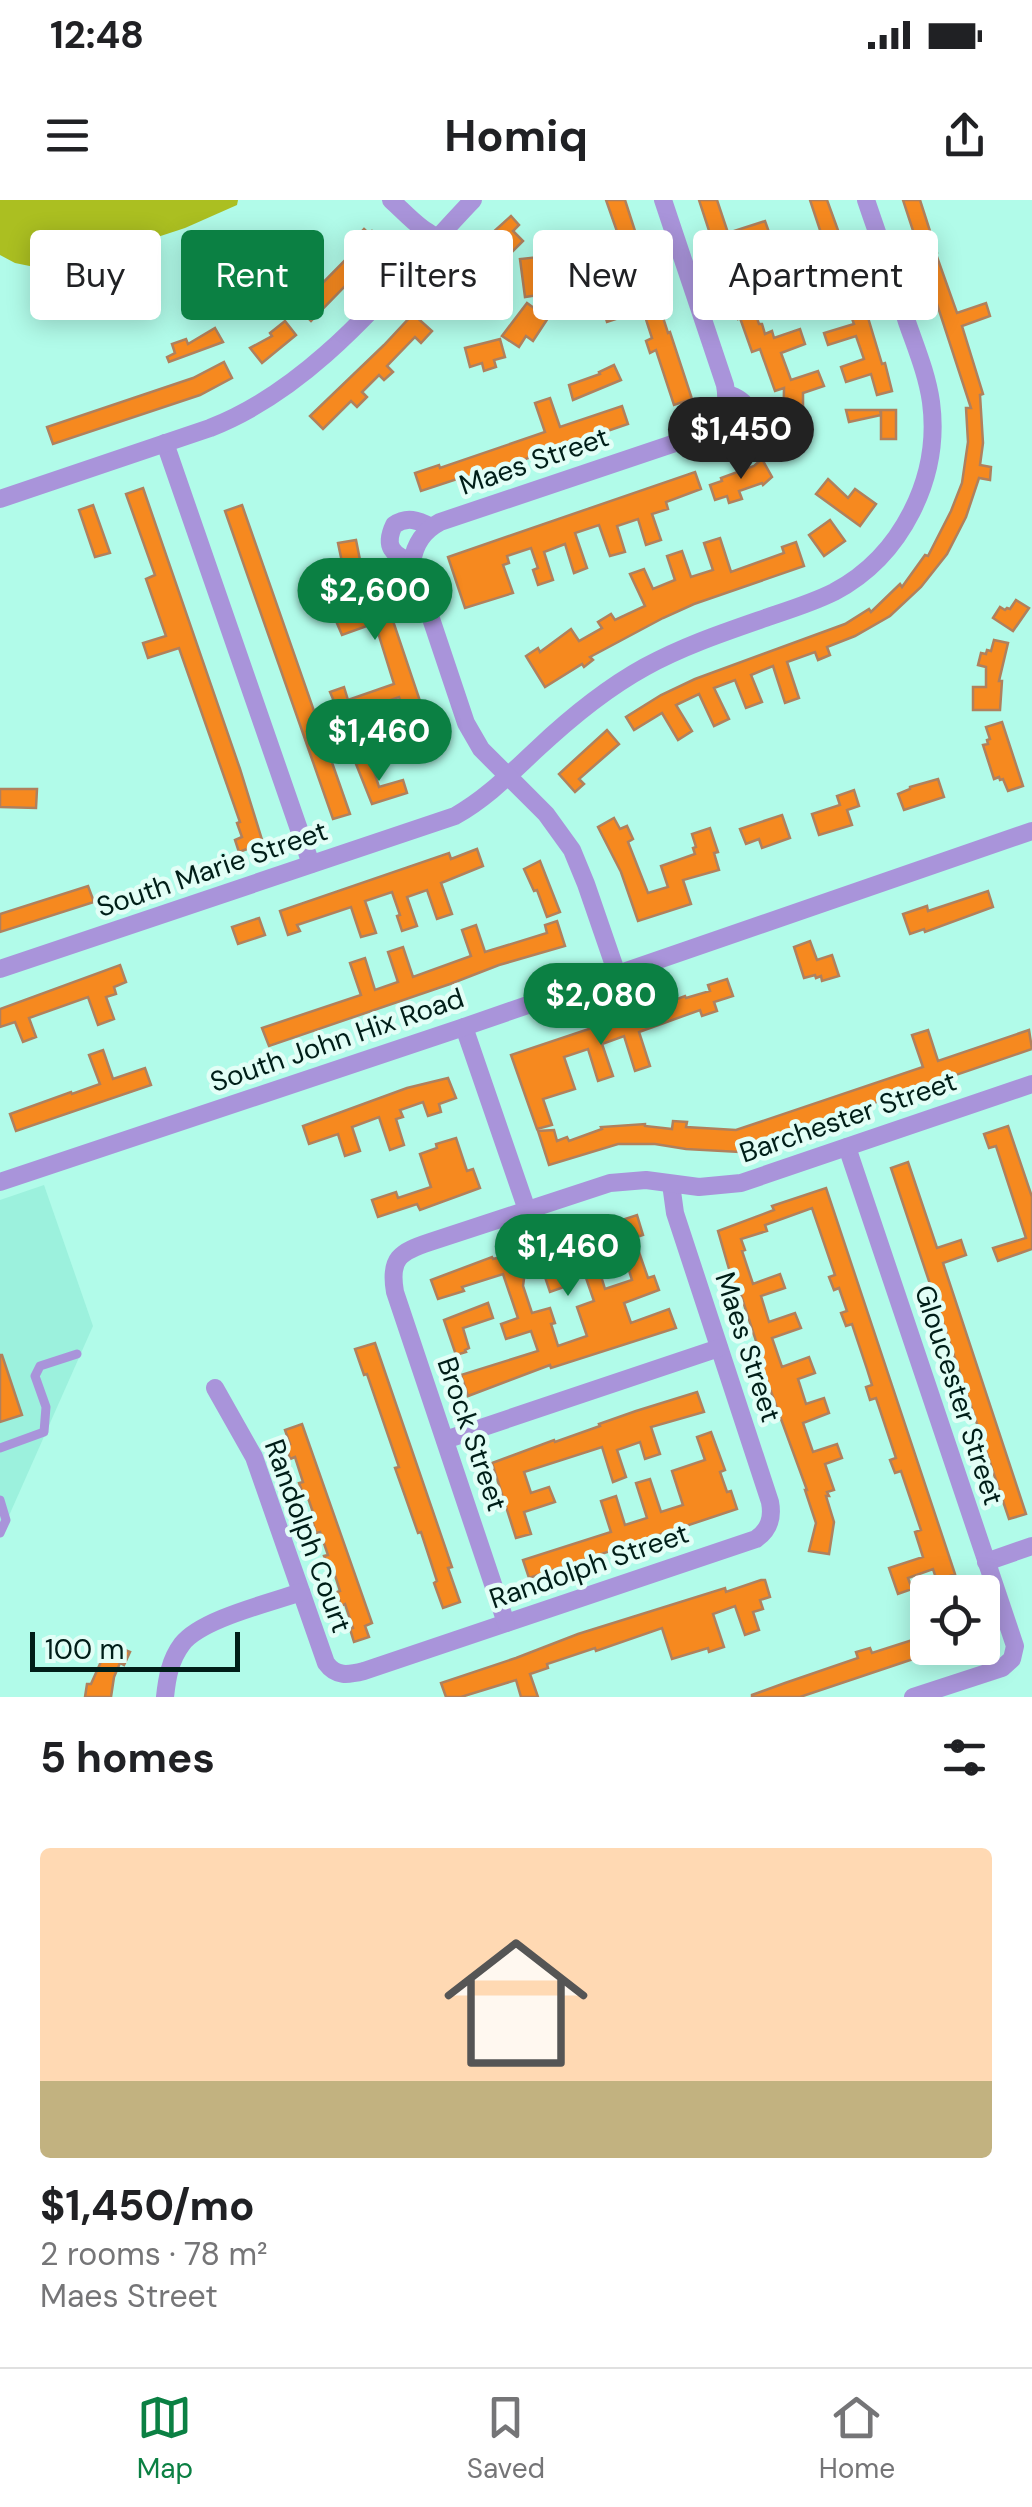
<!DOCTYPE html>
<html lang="en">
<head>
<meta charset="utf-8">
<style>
	:root { --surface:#fff; --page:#f2f2f2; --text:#202124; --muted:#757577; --line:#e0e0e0; --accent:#0b8043 }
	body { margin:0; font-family:"DM Sans",sans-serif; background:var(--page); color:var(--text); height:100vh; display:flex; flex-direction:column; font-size:38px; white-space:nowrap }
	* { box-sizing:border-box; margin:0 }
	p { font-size:32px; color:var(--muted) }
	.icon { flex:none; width:55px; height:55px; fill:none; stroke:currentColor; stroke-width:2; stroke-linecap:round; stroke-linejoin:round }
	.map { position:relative; height:1497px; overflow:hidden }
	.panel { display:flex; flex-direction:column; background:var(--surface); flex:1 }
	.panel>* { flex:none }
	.top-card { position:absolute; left:30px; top:30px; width:972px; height:90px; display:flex; gap:20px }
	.tools { position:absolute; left:910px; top:1375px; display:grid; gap:20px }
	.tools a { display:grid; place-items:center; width:90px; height:90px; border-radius:10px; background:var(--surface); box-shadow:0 5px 25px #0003; font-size:50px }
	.scale { position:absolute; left:30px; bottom:25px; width:210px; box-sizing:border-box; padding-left:10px; border:5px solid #001e18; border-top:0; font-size:28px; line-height:35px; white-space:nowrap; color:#001e18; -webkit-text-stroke:8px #e2fef6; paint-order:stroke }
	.price { position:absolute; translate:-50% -85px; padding:0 22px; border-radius:35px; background:var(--accent); color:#fff; font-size:32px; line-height:65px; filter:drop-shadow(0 2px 5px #0008) }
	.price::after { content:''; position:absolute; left:50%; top:60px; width:30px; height:22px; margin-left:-15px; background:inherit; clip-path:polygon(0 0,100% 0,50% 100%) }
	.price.active { background:#222; color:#fff }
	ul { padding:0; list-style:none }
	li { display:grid; align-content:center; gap:20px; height:530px; padding:0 40px }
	li span { display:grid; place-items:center; height:310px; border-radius:10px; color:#555 }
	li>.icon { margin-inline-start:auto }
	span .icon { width:180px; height:180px; fill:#fffc; stroke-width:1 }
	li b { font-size:42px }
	h2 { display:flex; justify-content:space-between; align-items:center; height:120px; padding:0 40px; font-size:42px }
	.pill { padding:0 35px; border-radius:10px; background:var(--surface); box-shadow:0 5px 25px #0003; font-size:35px; line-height:90px }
	.pill.active { background:var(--accent); color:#fff }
	.status { display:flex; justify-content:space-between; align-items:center; height:70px; padding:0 50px; background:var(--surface); direction:ltr }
	.status svg { height:28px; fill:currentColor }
	header { display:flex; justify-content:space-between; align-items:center; height:130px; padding:0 40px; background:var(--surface); font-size:45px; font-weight:700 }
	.menu { display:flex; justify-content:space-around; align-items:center; height:140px; border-top:2px solid var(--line); background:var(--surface); font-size:28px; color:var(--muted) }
	.menu a { display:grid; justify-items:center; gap:5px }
	.menu .active { color:var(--accent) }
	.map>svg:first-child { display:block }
	.built { fill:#9cf1dd }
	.forest { fill:#abbf21 }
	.building { fill:#f6891f; stroke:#b0805d; stroke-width:2.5; fill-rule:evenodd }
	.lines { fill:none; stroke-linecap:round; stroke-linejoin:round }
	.lane { stroke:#a994da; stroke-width:9 }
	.street { stroke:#a994da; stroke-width:18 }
	.labels { text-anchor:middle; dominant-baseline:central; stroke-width:9; stroke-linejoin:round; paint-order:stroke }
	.street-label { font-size:28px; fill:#001e18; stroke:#e2fef6 }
</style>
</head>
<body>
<div class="status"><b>12:48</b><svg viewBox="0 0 49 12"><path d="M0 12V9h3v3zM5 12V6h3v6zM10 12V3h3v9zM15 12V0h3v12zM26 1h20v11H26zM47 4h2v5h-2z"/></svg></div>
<header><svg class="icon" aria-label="menu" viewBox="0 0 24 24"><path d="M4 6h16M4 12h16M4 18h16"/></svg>Homiq<svg class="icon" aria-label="share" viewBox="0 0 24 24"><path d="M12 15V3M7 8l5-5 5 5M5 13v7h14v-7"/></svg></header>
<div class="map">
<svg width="1032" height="1497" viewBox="0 0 1032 1497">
	<rect width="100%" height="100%" fill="#b1fbe9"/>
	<path class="built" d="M44,985l49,141 -93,210v-336z"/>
	<path class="forest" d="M0,0h238l-1,5 -52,23 -131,43 -39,-8 -15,-8z"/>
	<g class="building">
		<path d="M606,0h19l43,133 2,-1 22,67 -18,6 -18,-55 -6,3 -4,-12 6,-3 -9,-28 -36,12 -5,-16 37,-12z"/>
		<path d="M699,0h18l11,33 37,-12 5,14 -28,9 10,31 -9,3 16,46h3l3,10 7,-3 2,7 26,-9 5,15 -24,9 10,27 27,-9 6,15 -21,7v23h6v15h-4v13l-22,-1 1,-55 -9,3 -15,-42 -8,3 -12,-34 -2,1z"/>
		<path d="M810,0h17l32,88 23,76 3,-1 7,28 -15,4 -6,-21 -25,8 -5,-15 23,-8 -8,-23 -28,9 -4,-12 30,-9 -21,-59 -33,12 -5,-15 32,-11z"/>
		<path d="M903,0h17l17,53 -1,1 21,59 29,-10 4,13 -28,10 21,68 -3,1 3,48 -3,22 11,2 -1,13 -11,-2 -13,39 -19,37 -26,33 -31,29 -35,20 -28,11 3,8 -12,5 -3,-8 -28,10 12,36 -14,5 -12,-37 -22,9 11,27 -16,6 -11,-28 -21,8 15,31 -15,7 -15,-32 -23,11 16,26 -14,9 -16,-27 -28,17 -8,-13 35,-22 34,-16 150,-55 24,-15 2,3 29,-28 2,3 23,-32 3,1 23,-45 11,-28 6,-41 -2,-34h5z"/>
		<path d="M511,16l8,9 -6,6 10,10 -13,13 -19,-20z"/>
		<path d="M364,29l5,5 3,-3 14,13 -75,77 -13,-13 62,-63 -6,-5z"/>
		<path d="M548,56l3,24 -8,1 2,13 -20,3 -5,-38z"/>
		<path d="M527,103l21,15 -15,23 -7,-5 -7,11 -17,-11z"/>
		<path d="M413,114l19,17 -11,12 -6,-6 -28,29 6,6 -9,8 -5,-5 -17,17 5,5 -10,10 -6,-6 -28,28 -13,-13 74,-71z"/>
		<path d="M285,121l11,14 -34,28 -12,-15 22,-12 -2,-3z"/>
		<path d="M215,128l8,14 -54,20 -2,-5 8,-4 -3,-9 14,-5 2,5z"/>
		<path d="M500,139l5,18 -11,3 2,7 -12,4 -2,-8 -12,4 -5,-19z"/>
		<path d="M224,162l8,16 -32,17 -147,49 -6,-17 146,-49z"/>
		<path d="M614,165l7,15 -48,20 -4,-15 31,-11 -1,-2z"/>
		<path d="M550,198l10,29 62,-21 6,18 -170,58 -1,-3 -36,12 -6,-18 24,-8 1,3 105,-36 -10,-29z"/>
		<path d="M846,210h34l1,5v-5h15v29h-15v-24l-32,7z"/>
		<path d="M762,259l10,18 -9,8 -1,-2 -23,8 3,8 -13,4 -2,-7 -12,4 -5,-15 12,-4 -1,-3 33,-12z"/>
		<path d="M695,272l6,17 -35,13 2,7 -16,5 9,26 -15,5 -8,-26 -21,7 8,26 -15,4 -11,-31 -24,8 12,35 -13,5 -9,-29 -21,8 9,28 -15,5 -5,-15 5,-2 -7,-20 -24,8 2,7 -6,2 10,28 -48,15 -17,-51z"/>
		<path d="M828,279l20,19 7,-9 21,15 -16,22 -44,-32z"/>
		<path d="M143,288l97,281 23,74 -24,9 -4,-12 7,-3 -5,-14 3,-1 -61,-174 -31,10 -5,-15 23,-7 -20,-57 9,-4 -29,-81z"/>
		<path d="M93,305l17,48 -15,4 -16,-47z"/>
		<path d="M242,305l108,309 -17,5 -108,-308z"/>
		<path d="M830,320l15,21 -21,15 -15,-21z"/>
		<path d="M720,338l11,34 53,-19 -2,-6 14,-5 8,24 -110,38 -31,14 -73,39 3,3 -9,7 -2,-3 -37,23 -19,-31 12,-8 2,4 31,-23 8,12 23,-13 -4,-6 13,-8 4,6 30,-14 -15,-32 14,-5 9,20 22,-9 -8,-24 15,-5 9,26 22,-7 -9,-27z"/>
		<path d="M356,340l6,30 6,-3 20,45h2l32,95 -17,6 -6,-16 -45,16 1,3 -13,4 -12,-28 14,-5 4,13 46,-16 -19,-61 -33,12 -6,-14 30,-12 -18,-43 -5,1 -5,-24z"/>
		<path d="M1016,400l13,8 -16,23 -20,-13 7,-11 5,3 2,-2 3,1z"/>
		<path d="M994,440l14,3 -9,38h3l-2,29h-27v-23h13v-20l-8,-2 3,-12 5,1 1,-4 4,1z"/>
		<path d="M1002,522l21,64 -15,5 -5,-12 -3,1 -1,-3 -5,2 -11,-34 5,-1 -1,-4 3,-1 -4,-12z"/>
		<path d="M607,530l12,14 -40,35 5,5 -9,8 -16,-18z"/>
		<path d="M370,559l9,28 24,-7 4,13 -35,11 -16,-40z"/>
		<path d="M938,579l6,18 -40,13 -6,-16 12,-5v-2z"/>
		<path d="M0,589h37l-1,19 -36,-1z"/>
		<path d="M854,590l5,16 -12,4 5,15 -33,10 -7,-21 28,-9 -3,-9z"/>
		<path d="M782,615l8,23 -28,10 -3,-9 -13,5 -6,-15z"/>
		<path d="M614,618l6,11 7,-3 6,13 -5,3 20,51 20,-6 -7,-21 34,-12 -2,-6 3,-1 -4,-13 18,-6 8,24 -4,1 5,17 -36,10 8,24 -53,17 -17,-49 -23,-45z"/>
		<path d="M477,649l6,17 -42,17 11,31 -15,5 -10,-29 -20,7 10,29 -15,5 -5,-15 3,-1 -8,-23 -27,9 11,32 -15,4 -10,-30 -54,18 3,6 -12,4 -8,-24 169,-58 2,6z"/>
		<path d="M540,661l20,51 -13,5 -10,-27 -3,1 -10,-22z"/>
		<path d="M88,686l6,16 -94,30v-18z"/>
		<path d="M988,691l5,16 -68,25 -1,-3 -14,5 -7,-20 24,-8 1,5z"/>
		<path d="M259,718l6,17 -27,9 -6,-17z"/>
		<path d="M557,721l8,25 -66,19 -49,19 -181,62 -7,-18 99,-33 -11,-32 15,-5 10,32 23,-8 -10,-30 15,-5 10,30 58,-21 -9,-26 14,-5 9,27 62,-19 -2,-8z"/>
		<path d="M810,741l7,19 15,-5 7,21 -17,5 -1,-5 -5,2 -1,-3 -11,3 -10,-31z"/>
		<path d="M120,765l6,17 -12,5 2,7 -10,3 8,22 -16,6 -10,-28 -59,21 7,19 -13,5 -8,-20 -15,5v-18z"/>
		<path d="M727,779l6,17 -19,6 3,9 -15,5 -2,-6 -61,22 11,34 -15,5 -11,-35 -22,8 11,32 -15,5 -10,-32 -24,8 11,32 -32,10 9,26 -15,4 -26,-74 78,-26 -1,-3 11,-4 2,3 34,-14 1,3 25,-8 -1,-4 11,-5 1,4 13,-5 1,2 24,-7 -2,-6z"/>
		<path d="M928,830l10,31 91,-31 3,19 -293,100v3l-53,-3 -31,-5h-37l-69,21 -11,-34 16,-1 3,11 10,-4 2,4 33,-12 -1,-2 44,-3v2l27,3 1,-8 14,1 -1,5 50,3 187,-63 -11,-32z"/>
		<path d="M103,850l10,29 32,-11 6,17 -135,46 -6,-17 61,-22 1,2 28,-10 -11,-29z"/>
		<path d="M448,878l8,20 -17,6 2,8 -13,4 -5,-14 -23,8 3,7 -7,2 8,26 -14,5 -11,-33 -27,10 8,24 -15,5 -7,-22 -29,10 -6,-18 104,-38z"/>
		<path d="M1008,926l24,71v52l-34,12 -5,-13 33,-10 -30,-92 -7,2 -5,-14z"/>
		<path d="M456,938l11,33 6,-2 7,19 -60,22 -3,-6 -39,13 -6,-17 24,-8 2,6 33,-11 -11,-33 17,-6 -1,-4z"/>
		<path d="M908,962l29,86 24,-8 5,15 -23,8 83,251 -17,5 -118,-351z"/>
		<path d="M826,988l129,386 -18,7 -4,-12 -25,9 4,11 -14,5 -9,-26 34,-11 -8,-25 6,-2 -20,-59 -6,2 -5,-13 6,-2 -20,-60 -6,2 -4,-13 6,-2 -5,-16 -15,-45 -6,2 -5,-13 6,-2 -8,-23 -5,2 -5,-13 6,-2 -23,-67 -47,17 2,6 -26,8 4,11 -3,1 11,33 27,-10 5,14 -24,8 8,26 26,-9 6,15 -29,10 10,29 27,-10 6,16 -17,6 8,25 18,-6 5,15 -26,10 10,29 24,-8 5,14 -17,6 9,26 -7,2 2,4h-3l8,26 -5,32 -20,-3 7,-28 -11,-33h2l-41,-112 -9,-27 2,-1 -19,-58 -4,1 -18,-62 56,-21 -2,-4z"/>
		<path d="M637,1015l6,20 -9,3 14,40 6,-2 5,14 -35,13 7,20 38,-14 7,19 -125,40 -1,-3 -82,31 -7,-21 77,-24 -7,-20 -25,8 -5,-15 17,-6 -15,-44 -41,13 2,4 -26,8 -7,-19 61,-23 1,2 35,-9 -5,36 9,27 18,-5 5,15 -4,1 7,22 29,-10 -10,-29 17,-6 -18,-52 -22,7 10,31 -14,5 -15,-45 6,-1 -3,-6 26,-9 2,4 36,-13 2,4zM616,1039l1,4 3,-1 12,38 -27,9 -13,-42z"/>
		<path d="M488,1103l5,15 -30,10 6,20 -4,2 1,2 -10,3 -12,-35z"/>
		<path d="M375,1143l77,224 -4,1 12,34 -17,6 -9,-25 3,-2 -16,-49 -3,1 -14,-40 -9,-25 4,-1 -32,-93 -3,1 -9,-26z"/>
		<path d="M0,1155h2l20,60 -22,7z"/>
		<path d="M697,1192l7,20 -53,15 9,27 -15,5 -5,-17 -23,8 9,27 -13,5 -11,-35 -78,25 7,21 18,-6 6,15 -31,10 7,22 -15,4 -24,-75 62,-23 1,2 45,-16 -1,-2 37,-13z"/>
		<path d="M302,1224l70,199 -7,3 4,11 -15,5 -4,-13 3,-1 -8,-24 -4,2 -4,-14 3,-1 -7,-22 -4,1 -5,-14 4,-1 -8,-23 -4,1 -4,-13 3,-2 -8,-23 -3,1 -5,-13 4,-1 -8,-25 -5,2 -4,-14 4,-1 -5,-14z"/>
		<path d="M711,1232l14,38 -5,2 7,20 4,-1 6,18 -208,69 -6,-18 88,-28 -10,-31 15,-5 9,29 22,-7 -11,-35 14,-4 11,33 22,-7 -11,-34 33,-11 -8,-23z"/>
		<path d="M761,1380h4l5,17 -10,3 3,9 -10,3 6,18 -14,5 -10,-29 -22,8 11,33 -15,5 -1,-4 -36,11 -10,-31 -66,23 -1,-3 -48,16 1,4 -18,6 8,23h-17l-5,-17 -55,17h-15l-5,-14 75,-25 62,-24 147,-46 1,4z"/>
		<path d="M928,1435v19l-128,43h-48v-2l33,-12 73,-25 -2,-6 14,-4 2,5z"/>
		<path d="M115,1446l15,6 -6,13 -4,-2 -6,14 -3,20h-26l2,-13h4l13,-29 6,3z"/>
	</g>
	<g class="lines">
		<g class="lane">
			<path d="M0,1248l44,-16 2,-25 -11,-31 5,-10 37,-12"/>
			<path d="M0,1300l6,20 -6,13"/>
		</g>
		<g class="street">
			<path d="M391,0c10,9 20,20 31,28 21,15 61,34 60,64l-11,11 -13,2 -13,-9 -32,-33"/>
			<path d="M712,229c30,29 60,-22 15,-35"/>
			<path d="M165,243l146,421"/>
			<path d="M0,299l210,-71c110,-43 183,-145 263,-228"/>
			<path d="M412,362c-20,-7 -28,-16 -18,-37 13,-9 24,-5 37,2"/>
			<path d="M0,769l455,-153c32,-18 55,-42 82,-67 33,-31 68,-60 108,-82 40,-22 83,-36 126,-51 21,-7 43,-14 63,-24 68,-36 107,-115 97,-190 -4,-28 -15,-54 -24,-80 -13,-41 -27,-81 -41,-122"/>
			<path d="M617,774l-31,-90 -14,-34 -26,-36 -65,-65 -15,-26 -54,-161c3,-18 11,-31 28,-40l262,-88c21,-10 27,-28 23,-49l-62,-185"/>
			<path d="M464,827l63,183"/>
			<path d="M847,947l168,499 -3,13 -10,9 -89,29"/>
			<path d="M0,982l464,-155 568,-196"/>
			<path d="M215,1188l39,69 72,206c10,14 22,12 38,8l392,-132c13,-9 17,-21 14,-37l-95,-289 -4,-29"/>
			<path d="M445,1240l274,-92"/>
			<path d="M986,1362l46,-16"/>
			<path d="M506,1423l-111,-331c-6,-34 5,-40 35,-50l180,-59 36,-3 53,7 42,-4 291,-99"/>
			<path d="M165,1497c2,-19 5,-37 17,-53 19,-25 88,-41 119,-52"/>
		</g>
	</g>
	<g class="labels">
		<g class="street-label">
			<text transform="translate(534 261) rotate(-19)">Maes Street</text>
			<text transform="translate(212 669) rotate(-19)">South Marie Street</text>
			<text transform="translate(337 840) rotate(-19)">South John Hix Road</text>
			<text transform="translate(848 917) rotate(-19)">Barchester Street</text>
			<text transform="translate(748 1147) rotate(72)">Maes Street</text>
			<text transform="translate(959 1195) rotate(72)">Gloucester Street</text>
			<text transform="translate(472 1234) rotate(71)">Brock Street</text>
			<text transform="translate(308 1336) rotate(70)">Randolph Court</text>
			<text transform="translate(589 1366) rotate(-19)">Randolph Street</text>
		</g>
	</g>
</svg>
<div class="tools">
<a><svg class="icon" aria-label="locate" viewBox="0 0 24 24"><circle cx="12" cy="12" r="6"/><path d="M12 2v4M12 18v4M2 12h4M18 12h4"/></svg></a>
</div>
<div class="scale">100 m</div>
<b class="price active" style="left:741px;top:282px">$1,450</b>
<b class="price" style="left:375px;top:443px">$2,600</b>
<b class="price" style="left:379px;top:584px">$1,460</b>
<b class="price" style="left:601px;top:848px">$2,080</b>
<b class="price" style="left:568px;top:1099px">$1,460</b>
<div class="top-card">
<a class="pill">Buy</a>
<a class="pill active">Rent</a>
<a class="pill">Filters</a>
<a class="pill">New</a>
<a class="pill">Apartment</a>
</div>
</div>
<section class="panel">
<h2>5 homes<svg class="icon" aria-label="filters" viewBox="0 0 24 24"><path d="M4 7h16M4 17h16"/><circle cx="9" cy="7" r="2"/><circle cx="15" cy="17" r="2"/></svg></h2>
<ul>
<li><span style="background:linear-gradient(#ffd9b3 75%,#c2b280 0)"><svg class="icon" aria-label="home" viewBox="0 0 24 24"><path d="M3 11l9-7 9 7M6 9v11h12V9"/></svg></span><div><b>$1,450/mo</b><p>2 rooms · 78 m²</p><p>Maes Street</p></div></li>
</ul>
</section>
<nav class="menu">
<a class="active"><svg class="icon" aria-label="map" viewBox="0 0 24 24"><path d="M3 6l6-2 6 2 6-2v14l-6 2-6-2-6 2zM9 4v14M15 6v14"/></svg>Map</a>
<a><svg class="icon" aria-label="saved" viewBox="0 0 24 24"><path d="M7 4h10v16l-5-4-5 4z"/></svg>Saved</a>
<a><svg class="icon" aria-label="home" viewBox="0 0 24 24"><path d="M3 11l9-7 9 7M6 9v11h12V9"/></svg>Home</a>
</nav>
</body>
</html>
